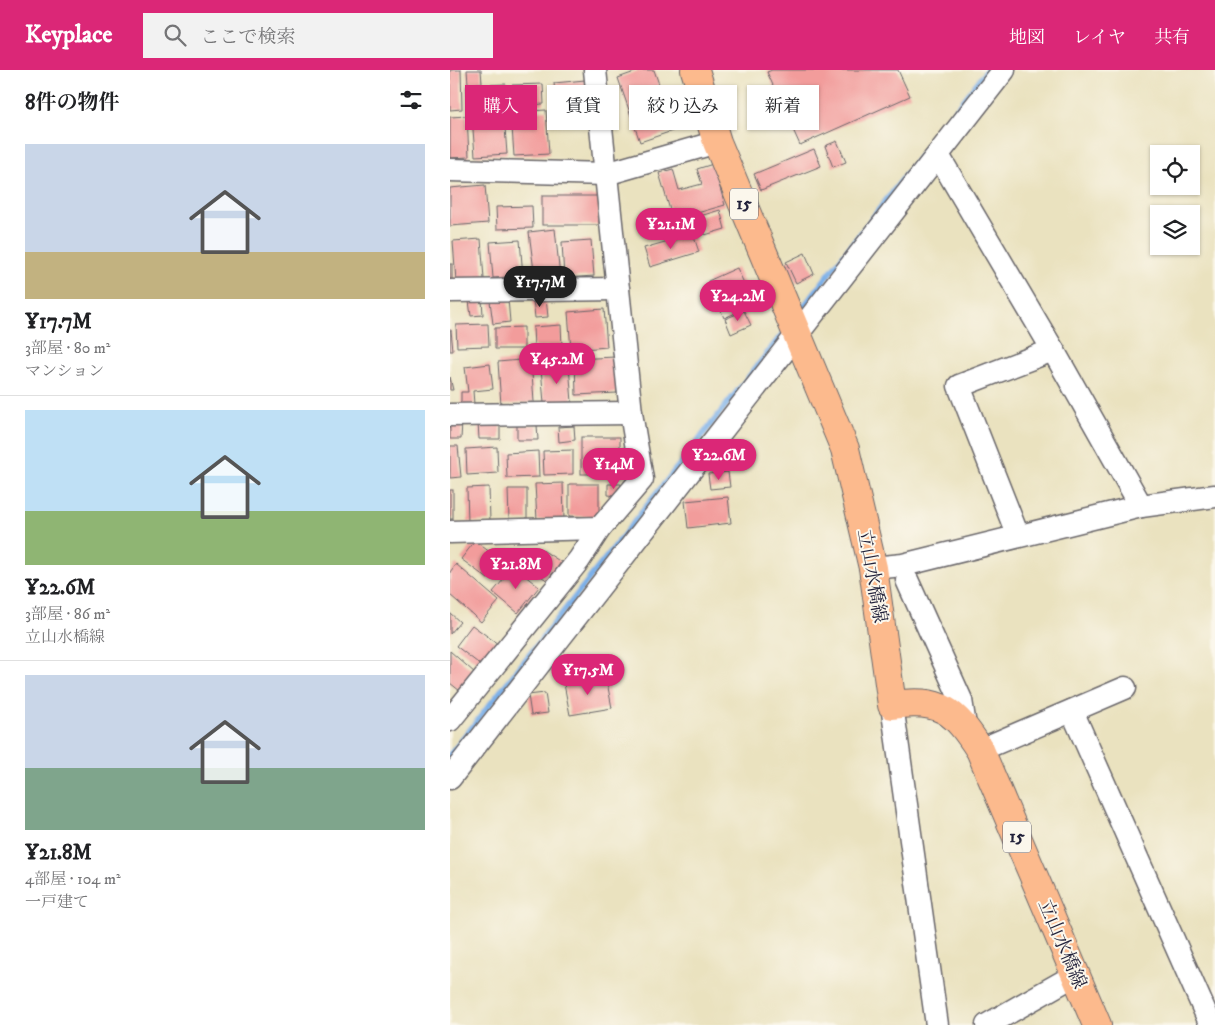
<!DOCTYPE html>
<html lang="ja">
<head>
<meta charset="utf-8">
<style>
	:root { --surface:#fff; --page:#f2f2f2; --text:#202124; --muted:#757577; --line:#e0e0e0; --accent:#db2777 }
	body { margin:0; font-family:"IM FELL DW Pica","Noto Serif JP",serif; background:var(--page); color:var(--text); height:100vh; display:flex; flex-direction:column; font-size:19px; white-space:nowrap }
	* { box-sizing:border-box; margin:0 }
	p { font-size:16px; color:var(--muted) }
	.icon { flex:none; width:28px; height:28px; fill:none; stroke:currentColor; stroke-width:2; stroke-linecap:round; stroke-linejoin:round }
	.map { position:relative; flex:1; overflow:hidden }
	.panel { display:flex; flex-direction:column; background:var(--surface); width:450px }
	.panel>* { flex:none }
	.banner { position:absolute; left:15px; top:15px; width:475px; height:45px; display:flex; gap:10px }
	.controls { position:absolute; left:700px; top:75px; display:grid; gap:10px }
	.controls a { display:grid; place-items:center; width:50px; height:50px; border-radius:0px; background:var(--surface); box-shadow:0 1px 4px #0004; font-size:25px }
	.price { position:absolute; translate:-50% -42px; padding:0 11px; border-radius:18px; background:var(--accent); color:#fff; font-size:16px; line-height:32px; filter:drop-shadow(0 1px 2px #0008) }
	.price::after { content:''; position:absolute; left:50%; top:30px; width:15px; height:11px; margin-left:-8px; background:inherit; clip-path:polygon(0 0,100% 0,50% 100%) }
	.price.selected { background:#222; color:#fff }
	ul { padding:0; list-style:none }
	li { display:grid; align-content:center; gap:10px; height:265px; padding:0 25px }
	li+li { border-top:1px solid var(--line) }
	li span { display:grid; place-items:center; height:155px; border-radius:0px; color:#555 }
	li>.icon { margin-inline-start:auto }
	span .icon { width:90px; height:90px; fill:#fffc; stroke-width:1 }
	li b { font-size:21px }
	h2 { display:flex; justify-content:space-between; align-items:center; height:60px; padding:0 25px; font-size:21px }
	.pill { padding:0 18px; border-radius:0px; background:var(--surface); box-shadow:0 1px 4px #0004; font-size:18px; line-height:45px }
	.pill.selected { background:var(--accent); color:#fff }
	header { display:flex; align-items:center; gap:30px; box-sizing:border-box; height:70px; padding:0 25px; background:var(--accent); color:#fff }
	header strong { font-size:24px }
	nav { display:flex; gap:28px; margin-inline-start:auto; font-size:18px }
	.search { width:350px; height:45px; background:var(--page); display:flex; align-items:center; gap:12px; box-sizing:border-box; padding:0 18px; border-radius:0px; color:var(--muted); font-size:19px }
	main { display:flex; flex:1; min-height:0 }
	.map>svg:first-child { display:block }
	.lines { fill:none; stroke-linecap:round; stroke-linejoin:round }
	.stream { stroke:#7bb0e9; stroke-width:5.5 }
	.building { fill:#f29c9b }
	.minor-casing { stroke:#686569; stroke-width:25 }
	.major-casing { stroke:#686569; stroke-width:30 }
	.minor { stroke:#fff; stroke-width:22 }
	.major { stroke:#fcba8d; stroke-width:28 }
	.labels { text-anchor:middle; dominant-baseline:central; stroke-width:4; stroke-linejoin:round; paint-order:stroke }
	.shield { fill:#fbf7ec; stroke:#636270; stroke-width:1 }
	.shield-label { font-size:18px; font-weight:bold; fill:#22223b }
	.street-label { font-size:19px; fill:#22223b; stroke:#fbf7ec }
</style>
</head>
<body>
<header>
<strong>Keyplace</strong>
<div class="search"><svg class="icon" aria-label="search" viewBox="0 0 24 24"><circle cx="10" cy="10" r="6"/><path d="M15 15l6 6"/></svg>ここで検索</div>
<nav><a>地図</a><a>レイヤ</a><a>共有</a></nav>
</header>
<main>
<section class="panel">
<h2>8件の物件<svg class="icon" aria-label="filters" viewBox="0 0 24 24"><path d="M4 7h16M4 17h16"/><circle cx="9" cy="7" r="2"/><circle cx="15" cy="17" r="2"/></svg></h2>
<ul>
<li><span style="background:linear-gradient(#c9d6e8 70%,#c2b280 0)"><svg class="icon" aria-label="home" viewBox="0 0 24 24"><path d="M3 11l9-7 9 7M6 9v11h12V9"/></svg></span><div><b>¥17.7M</b><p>3部屋 · 80 m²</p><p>マンション</p></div></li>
<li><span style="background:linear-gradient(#bfe0f5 65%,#8fb573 0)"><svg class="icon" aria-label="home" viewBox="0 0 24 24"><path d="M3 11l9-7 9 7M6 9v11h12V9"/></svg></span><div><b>¥22.6M</b><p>3部屋 · 86 m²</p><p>立山水橋線</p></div></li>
<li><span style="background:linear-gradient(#c9d6e8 60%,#7fa58c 0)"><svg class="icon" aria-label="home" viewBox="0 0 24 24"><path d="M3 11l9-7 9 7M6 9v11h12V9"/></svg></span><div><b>¥21.8M</b><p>4部屋 · 104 m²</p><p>一戸建て</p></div></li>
</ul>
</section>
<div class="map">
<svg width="765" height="955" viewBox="0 0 765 955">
	<rect width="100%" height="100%" fill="#fbf7ec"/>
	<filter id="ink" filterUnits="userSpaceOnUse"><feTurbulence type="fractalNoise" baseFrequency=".02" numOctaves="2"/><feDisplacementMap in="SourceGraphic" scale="10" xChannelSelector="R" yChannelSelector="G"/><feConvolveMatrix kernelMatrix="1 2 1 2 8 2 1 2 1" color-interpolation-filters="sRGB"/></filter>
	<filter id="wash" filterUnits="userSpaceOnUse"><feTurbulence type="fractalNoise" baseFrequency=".0096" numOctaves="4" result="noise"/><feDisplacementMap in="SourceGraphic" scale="20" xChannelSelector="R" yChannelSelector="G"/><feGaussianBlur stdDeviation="1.12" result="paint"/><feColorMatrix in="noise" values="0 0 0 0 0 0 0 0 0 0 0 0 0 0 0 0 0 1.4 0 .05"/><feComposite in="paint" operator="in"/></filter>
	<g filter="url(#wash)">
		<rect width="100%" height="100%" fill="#eae2bf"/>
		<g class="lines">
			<g class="stream">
				<path d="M347,245l190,-245"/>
				<path d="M0,685l337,-427"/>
			</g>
		</g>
		<g id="blocks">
			<g class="building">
				<path d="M0,0h11l1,39 -12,1z"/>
				<path d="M17,0h14l1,13 -14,1z"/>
				<path d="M190,0h14l21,60 -35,12 -22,-64z"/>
				<path d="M322,0h126l12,26 -110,49 -33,-73z"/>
				<path d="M135,10l4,29 -32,3 -3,-29z"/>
				<path d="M56,14l1,25 -39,2 -1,-25z"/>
				<path d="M93,14l1,20 -31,2 -1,-21z"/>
				<path d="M96,40l3,44 -35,2 -3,-44z"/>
				<path d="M54,44l3,40 -32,2 -3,-40z"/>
				<path d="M17,46l2,41 -19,1v-41z"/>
				<path d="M387,71l9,21 -13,5 -8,-21z"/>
				<path d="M364,79l7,17 -60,24 -7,-16z"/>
				<path d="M263,94l12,41 -52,15 -14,-47 14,-4 6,21 23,-6 -5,-15z"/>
				<path d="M35,115l3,38 -38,3v-38z"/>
				<rect x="92" y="126" width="57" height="29"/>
				<path d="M82,136l1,22 -36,1 -1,-22z"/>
				<path d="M270,140l5,19 -20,6 -5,-19z"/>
				<path d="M105,159l5,47 -25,3 -6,-47z"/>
				<path d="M243,164l6,18 -49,15 -6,-19z"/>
				<path d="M31,169l3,40 -28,2 -3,-40z"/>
				<path d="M70,170l3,36 -30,2 -3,-36z"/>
				<path d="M141,170l3,36 -30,2 -2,-36z"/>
				<path d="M355,183l9,21 -18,9 -10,-21z"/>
				<rect x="0" y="194" width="2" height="16"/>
				<path d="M287,198l17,37 -30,13 -16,-37z"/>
				<path d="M96,228l2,19 -13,1 -2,-19z"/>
				<path d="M32,229l1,16 -12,1 -2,-15z"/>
				<path d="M58,229l2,23 -17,2 -3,-23z"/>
				<path d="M154,239l3,38 -36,3 -3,-38z"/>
				<path d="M294,241l7,14 -20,9 -6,-15z"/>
				<path d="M38,254l1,22 -32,1 -1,-22z"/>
				<path d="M111,255l1,21 -28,1 -1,-20z"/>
				<path d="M74,257v22h-29v-21z"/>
				<path d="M0,260h1l2,21h-3z"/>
				<path d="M165,287l2,36 -41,2 -1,-36z"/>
				<path d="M81,289l3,43 -33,3 -3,-43z"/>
				<path d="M40,294l3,25 -20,2 1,13 -13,1v-13h7l-3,-25z"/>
				<path d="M119,296l3,36 -28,1 -3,-35z"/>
				<path d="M0,307l3,13h-3z"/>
				<path d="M0,352h12l-1,17h-11z"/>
				<path d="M28,352h22v17h-21z"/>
				<path d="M67,355h20l1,15h-21z"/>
				<path d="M124,356l1,14 -16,2 -1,-15z"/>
				<rect x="131" y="367" width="39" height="37"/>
				<path d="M0,376h8l3,31 -11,1z"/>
				<path d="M47,377l1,26 -31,2 -1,-26z"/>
				<path d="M123,380v24l-29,1 -1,-24z"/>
				<path d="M88,381l1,26 -32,1 -1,-25z"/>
				<path d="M278,402l2,15 -20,2 -2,-15z"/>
				<path d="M113,413l1,36 -27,1 -2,-36z"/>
				<path d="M119,414h30v33l-30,-1z"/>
				<path d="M158,414h13l-1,12 -12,-1z"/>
				<path d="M39,417l1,34 -22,1 -1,-34z"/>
				<path d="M58,419h19v31h-18z"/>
				<rect x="0" y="420" width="3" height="29"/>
				<path d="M278,427l3,26 -43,5 -3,-27z"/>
				<path d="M25,471l27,20 -14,18 -27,-20z"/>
				<path d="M91,479l20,13 -13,19 -19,-13z"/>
				<path d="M6,494l43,37 -18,21 -31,-27v-23z"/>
				<path d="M64,497l25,20 -21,26 -25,-21z"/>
				<path d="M0,543l10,9 -10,12z"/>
				<path d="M22,555l26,19 -16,22 -26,-20z"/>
				<path d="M0,581l25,22 -15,18 -10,-8z"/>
				<path d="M156,607l6,31 -42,7 -6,-31z"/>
				<path d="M95,623l3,20 -17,2 -3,-20z"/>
			</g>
		</g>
	</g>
	<g filter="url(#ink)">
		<use href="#blocks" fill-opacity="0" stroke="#686569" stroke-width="1"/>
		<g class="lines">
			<g class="minor-casing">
				<g id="minor">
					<path d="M488,85l115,195"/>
					<path d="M0,100l156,4 111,-32"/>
					<path d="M0,221l168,-2"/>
					<path d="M0,345l181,-2"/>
					<path d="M0,462l150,-4"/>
					<path d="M568,466l-59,-150 94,-36 88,156"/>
					<path d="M423,498l30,-3 238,-59 74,-10"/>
					<path d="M457,510l54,120 4,26"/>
					<path d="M442,635l45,320"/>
					<path d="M622,641l139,314"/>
					<path d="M0,650l129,-160 21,-32 42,-49 -11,-66 -36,-343"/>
					<path d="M530,680l145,-62"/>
					<path d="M0,708c183,-237 370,-471 554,-708"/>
					<path d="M537,955l88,-50"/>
				</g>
			</g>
			<g class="major-casing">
				<path id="major" d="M245,0l22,72 128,307 28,119 19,137c49,-7 62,5 88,45l117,275"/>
			</g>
			<use href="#minor" class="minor"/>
			<use href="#major" class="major"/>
		</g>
	</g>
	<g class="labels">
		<g class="shield">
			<rect x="280" y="118.5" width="28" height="31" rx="4"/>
			<rect x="553" y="751.5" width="28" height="31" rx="4"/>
		</g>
		<g class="shield-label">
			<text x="294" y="134">15</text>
			<text x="567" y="767">15</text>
		</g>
		<g class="street-label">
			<text transform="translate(422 506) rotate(80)">立山水橋線</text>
			<text transform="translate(612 874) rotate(67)">立山水橋線</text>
		</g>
	</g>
</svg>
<div class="controls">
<a><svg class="icon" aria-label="locate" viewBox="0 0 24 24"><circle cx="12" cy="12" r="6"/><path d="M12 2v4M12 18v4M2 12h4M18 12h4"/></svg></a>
<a><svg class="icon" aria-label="layers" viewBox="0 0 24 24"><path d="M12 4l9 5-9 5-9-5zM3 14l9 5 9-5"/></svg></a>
</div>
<b class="price" style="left:221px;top:180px">¥21.1M</b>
<b class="price selected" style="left:90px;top:238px">¥17.7M</b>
<b class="price" style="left:288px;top:252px">¥24.2M</b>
<b class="price" style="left:107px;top:315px">¥45.2M</b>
<b class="price" style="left:269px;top:411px">¥22.6M</b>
<b class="price" style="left:164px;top:420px">¥14M</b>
<b class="price" style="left:66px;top:520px">¥21.8M</b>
<b class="price" style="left:138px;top:626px">¥17.5M</b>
<div class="banner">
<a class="pill selected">購入</a>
<a class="pill">賃貸</a>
<a class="pill">絞り込み</a>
<a class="pill">新着</a>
</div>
</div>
</main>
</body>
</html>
